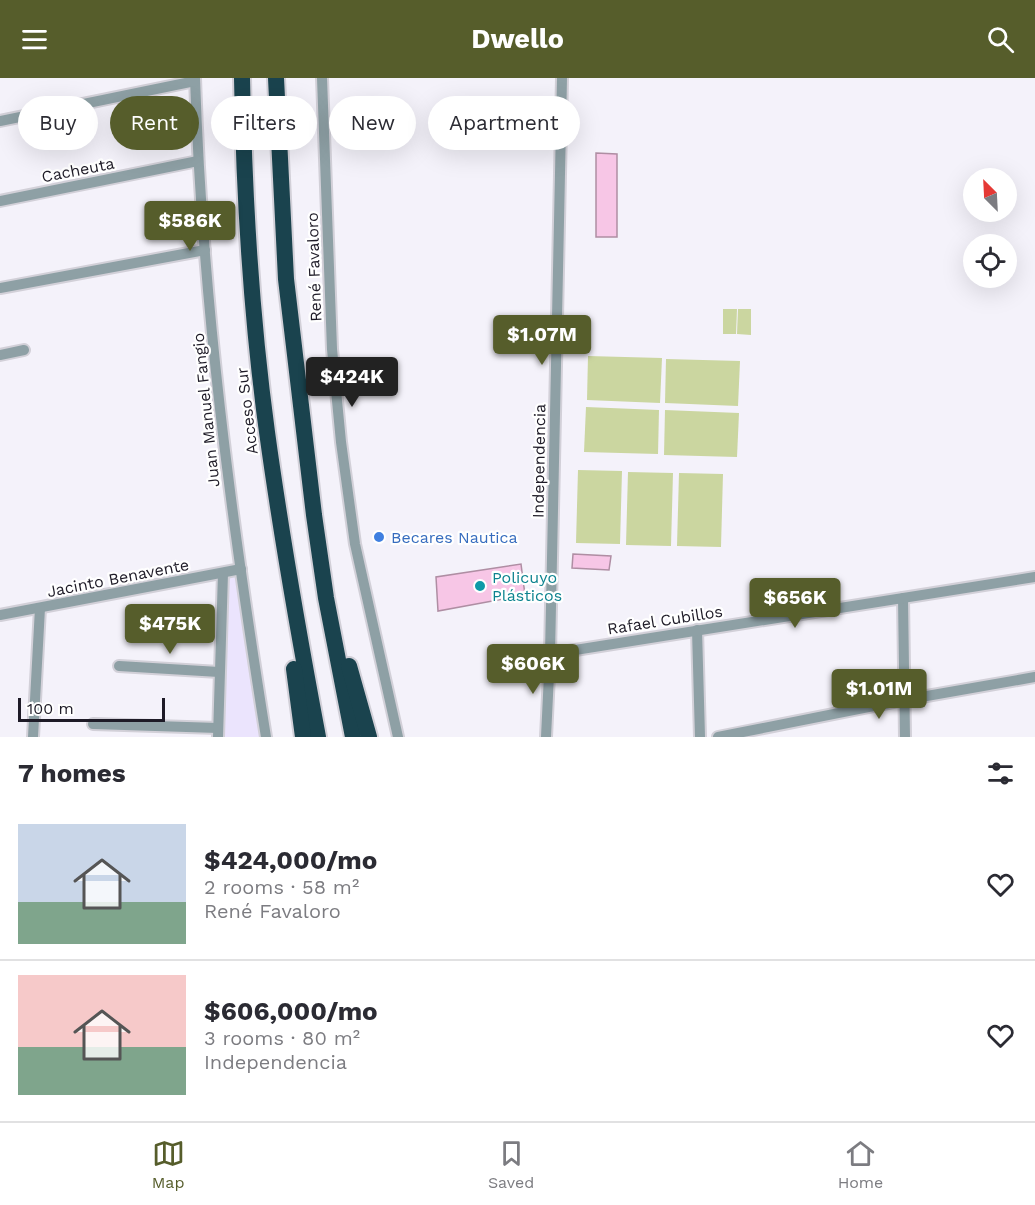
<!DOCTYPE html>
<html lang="en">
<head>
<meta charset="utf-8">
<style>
	:root { --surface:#fff; --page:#f2f2f3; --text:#2b2b33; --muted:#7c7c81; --line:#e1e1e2; --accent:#565d2b }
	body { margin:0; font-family:"Work Sans",sans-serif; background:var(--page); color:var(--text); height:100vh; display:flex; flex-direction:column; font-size:22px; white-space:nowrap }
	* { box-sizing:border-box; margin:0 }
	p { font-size:20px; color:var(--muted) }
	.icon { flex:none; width:33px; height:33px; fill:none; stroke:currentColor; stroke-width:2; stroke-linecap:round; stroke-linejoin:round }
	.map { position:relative; height:659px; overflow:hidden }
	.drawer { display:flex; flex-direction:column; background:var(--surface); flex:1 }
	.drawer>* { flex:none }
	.guide { position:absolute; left:18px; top:18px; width:600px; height:54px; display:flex; gap:12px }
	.needle { width:39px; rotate:336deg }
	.fabs { position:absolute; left:963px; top:90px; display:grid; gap:12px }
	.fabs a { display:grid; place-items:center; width:54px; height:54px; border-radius:50%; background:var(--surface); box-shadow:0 6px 24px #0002; font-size:30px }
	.scale { position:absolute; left:18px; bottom:15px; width:147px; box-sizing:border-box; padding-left:6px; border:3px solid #1e1b27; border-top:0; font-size:16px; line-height:21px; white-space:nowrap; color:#1e1b27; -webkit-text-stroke:4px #fff; paint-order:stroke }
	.price { position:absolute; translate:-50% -51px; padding:0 14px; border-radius:6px; background:var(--accent); color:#fff; font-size:20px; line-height:39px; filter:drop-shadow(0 2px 3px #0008) }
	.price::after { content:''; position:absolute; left:50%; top:36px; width:18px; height:14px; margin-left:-9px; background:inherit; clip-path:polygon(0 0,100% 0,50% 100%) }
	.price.selected { background:#222; color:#fff }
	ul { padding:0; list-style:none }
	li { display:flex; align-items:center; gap:18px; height:150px; padding:0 18px }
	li+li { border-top:2px solid var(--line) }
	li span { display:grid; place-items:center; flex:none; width:168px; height:120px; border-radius:0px; color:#555 }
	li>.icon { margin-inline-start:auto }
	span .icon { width:72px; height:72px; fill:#fffc; stroke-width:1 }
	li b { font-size:26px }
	h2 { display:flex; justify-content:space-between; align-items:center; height:72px; padding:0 18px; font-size:26px }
	.tag { padding:0 21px; border-radius:27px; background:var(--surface); box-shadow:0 6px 24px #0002; font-size:21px; line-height:54px }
	.tag.selected { background:var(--accent); color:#fff }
	header { display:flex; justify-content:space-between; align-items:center; height:78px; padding:0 18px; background:var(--accent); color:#fff; font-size:27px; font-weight:700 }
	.tab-bar { display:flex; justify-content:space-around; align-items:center; height:84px; border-top:2px solid var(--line); background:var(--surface); font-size:16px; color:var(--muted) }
	.tab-bar a { display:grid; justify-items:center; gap:3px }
	.tab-bar .selected { color:var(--accent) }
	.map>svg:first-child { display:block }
	.built { fill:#ebe4fd }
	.green { fill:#cbd6a0 }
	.building { fill:#f7c6e6; stroke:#af8ea3; stroke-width:1.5 }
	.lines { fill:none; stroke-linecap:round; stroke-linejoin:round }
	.minor-casing { stroke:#d2d0d8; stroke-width:14 }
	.highway-casing { stroke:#d2d0d8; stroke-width:20 }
	.minor { stroke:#8ea0a5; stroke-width:10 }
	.highway { stroke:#1a434e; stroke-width:16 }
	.shop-dot { fill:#3f7fe0; stroke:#fff; stroke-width:2 }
	.culture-dot { fill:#0f9aa8; stroke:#fff; stroke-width:2 }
	.labels { text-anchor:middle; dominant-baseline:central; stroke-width:4.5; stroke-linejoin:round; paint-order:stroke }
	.street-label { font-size:16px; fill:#1e1b27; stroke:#fff }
	.shop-label { font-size:16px; fill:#366cbe; stroke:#fff; text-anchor:start }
	.culture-label { font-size:16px; fill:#0d838f; stroke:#fff; text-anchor:start }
</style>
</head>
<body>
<header><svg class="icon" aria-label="menu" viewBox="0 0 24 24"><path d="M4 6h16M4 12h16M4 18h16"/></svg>Dwello<svg class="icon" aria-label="search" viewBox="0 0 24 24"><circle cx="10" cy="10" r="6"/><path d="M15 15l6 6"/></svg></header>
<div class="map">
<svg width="1035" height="659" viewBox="0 0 1035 659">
	<rect width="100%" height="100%" fill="#f4f2fa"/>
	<path class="built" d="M241,491l25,168h-48l5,-164z"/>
	<g class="green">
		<path d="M723,231h14l-1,25h-13z"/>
		<path d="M738,231h13v26l-14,-1z"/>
		<path d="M588,278l74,2 -2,45 -73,-3z"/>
		<path d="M666,281l74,2 -2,45 -73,-3z"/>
		<path d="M586,329l73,3 -1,44 -74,-2z"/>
		<path d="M665,332l74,3 -2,44 -73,-2z"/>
		<path d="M578,392l44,1 -2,73 -44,-1z"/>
		<path d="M628,394l45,1 -2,73 -45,-1z"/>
		<path d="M679,395l44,1 -2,73 -44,-1z"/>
	</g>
	<g class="building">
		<path d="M596,75l21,1v83h-21z"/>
		<path d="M573,476l38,2 -2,14 -37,-2z"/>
		<path d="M521,486l4,31 -87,16 -2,-34z"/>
	</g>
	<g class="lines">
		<g class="minor-casing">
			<g id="minor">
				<path d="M195,0c7,221 36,441 71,659"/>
				<path d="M322,0l10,271 9,93 14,102 43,193"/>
				<path d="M0,43l195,-40"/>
				<path d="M0,123l198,-40"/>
				<path d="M0,210l205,-38"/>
				<path d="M0,277l24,-5"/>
				<path d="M903,520l2,139"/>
				<path d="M0,537l241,-46"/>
				<path d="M697,552l3,107"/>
				<path d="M550,576l485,-77"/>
				<path d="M119,588l100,6"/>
				<path d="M93,646l125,4"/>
				<path d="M33,659l7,-129"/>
				<path d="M218,659l5,-164"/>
				<path d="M546,659l4,-83 12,-576"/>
				<path d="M718,659l186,-37 131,-23"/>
			</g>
		</g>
		<g class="highway-casing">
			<g id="highway">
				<path d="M242,0c2,118 9,237 25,354 14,102 32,204 51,305"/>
				<path d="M276,0l10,201 28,236 12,83 27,139"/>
				<path d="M349,588l20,71"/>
				<path d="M294,591l9,68"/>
			</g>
		</g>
		<use href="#minor" class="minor"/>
		<use href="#highway" class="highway"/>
	</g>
	<circle class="shop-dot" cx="379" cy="459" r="6"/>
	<circle class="culture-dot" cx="480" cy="508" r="6"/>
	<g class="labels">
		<g class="street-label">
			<text transform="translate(78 92) rotate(-11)">Cacheuta</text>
			<text transform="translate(314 189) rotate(-92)">René Favaloro</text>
			<text transform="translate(206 332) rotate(-96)">Juan Manuel Fangio</text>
			<text transform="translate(247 333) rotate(-97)">Acceso Sur</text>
			<text transform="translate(539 383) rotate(-89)">Independencia</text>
			<text transform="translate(118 500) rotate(-11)">Jacinto Benavente</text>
			<text transform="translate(665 542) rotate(-9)">Rafael Cubillos</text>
		</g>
		<g class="shop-label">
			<text x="391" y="459">Becares Nautica</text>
		</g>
		<g class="culture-label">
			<text x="492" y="499">Policuyo<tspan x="492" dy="18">Plásticos</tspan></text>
		</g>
	</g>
</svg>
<div class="fabs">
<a><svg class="needle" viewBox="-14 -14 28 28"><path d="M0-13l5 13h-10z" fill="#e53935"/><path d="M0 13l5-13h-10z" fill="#7c7c81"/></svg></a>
<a><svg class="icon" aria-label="locate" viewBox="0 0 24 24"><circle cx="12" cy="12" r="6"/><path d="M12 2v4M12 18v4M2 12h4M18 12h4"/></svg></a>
</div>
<div class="scale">100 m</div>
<b class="price" style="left:190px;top:174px">$586K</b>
<b class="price" style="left:542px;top:288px">$1.07M</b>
<b class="price selected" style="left:352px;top:330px">$424K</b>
<b class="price" style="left:795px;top:551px">$656K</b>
<b class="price" style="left:170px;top:577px">$475K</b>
<b class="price" style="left:533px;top:617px">$606K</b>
<b class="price" style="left:879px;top:642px">$1.01M</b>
<div class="guide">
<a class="tag">Buy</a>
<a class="tag selected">Rent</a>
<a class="tag">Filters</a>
<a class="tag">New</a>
<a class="tag">Apartment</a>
</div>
</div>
<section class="drawer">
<h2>7 homes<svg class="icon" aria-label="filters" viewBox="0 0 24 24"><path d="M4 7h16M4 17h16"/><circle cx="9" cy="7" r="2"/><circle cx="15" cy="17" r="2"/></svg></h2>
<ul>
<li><span style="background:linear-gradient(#c9d6e8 65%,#7fa58c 0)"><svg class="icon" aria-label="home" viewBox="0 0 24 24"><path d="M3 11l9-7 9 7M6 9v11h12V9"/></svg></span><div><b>$424,000/mo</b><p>2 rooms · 58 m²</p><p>René Favaloro</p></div><svg class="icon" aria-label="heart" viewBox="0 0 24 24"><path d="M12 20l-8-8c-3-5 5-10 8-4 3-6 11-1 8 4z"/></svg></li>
<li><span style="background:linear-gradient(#f6c9c9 60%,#7fa58c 0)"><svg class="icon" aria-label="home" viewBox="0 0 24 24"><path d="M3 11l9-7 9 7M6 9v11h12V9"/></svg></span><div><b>$606,000/mo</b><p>3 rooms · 80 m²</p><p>Independencia</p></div><svg class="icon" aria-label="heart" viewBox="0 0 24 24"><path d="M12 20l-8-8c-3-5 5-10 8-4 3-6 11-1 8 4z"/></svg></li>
</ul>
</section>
<nav class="tab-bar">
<a class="selected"><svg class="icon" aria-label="map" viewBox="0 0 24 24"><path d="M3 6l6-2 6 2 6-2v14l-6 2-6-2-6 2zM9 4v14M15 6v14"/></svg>Map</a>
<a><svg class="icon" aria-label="saved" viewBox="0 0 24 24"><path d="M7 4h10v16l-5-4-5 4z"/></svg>Saved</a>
<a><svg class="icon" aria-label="home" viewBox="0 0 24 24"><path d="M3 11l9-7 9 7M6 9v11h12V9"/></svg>Home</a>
</nav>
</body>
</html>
